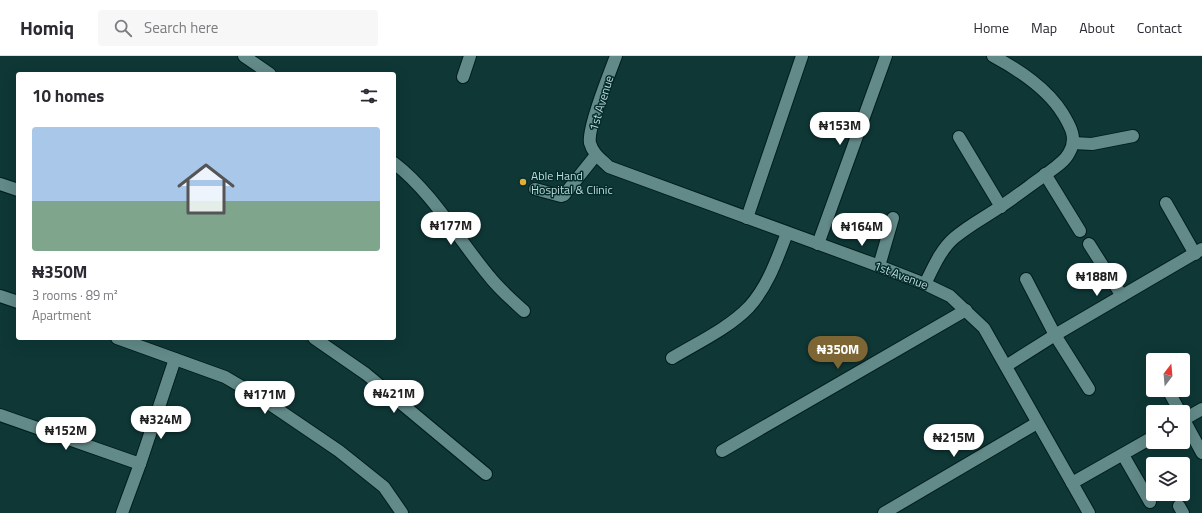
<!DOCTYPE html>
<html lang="en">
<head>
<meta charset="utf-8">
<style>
	:root { --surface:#fff; --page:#f7f7f7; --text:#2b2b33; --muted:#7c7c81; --line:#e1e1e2; --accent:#7d6633 }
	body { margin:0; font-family:"Titillium Web",sans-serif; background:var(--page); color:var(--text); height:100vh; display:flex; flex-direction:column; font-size:15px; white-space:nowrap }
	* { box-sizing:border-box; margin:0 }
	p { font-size:13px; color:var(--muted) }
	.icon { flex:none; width:22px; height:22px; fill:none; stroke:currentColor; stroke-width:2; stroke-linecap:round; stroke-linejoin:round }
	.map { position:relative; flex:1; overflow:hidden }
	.details { position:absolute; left:16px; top:16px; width:380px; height:268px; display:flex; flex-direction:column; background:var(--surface); border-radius:4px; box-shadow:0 4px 16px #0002 }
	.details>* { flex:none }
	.needle { width:26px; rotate:16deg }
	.buttons { position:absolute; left:1146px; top:297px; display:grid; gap:8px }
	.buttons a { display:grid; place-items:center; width:44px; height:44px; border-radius:4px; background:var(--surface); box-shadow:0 4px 16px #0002; font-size:20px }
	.price { position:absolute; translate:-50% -34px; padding:0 9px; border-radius:14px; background:#fff; color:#222; font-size:13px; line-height:26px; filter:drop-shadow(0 1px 2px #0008) }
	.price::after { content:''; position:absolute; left:50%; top:24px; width:12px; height:9px; margin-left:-6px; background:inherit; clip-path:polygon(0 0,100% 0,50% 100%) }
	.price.current { background:var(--accent); color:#fff }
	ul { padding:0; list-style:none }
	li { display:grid; align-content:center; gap:8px; height:212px; padding:0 16px }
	li span { display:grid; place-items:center; height:124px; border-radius:4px; color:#555 }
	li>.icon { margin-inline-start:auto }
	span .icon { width:72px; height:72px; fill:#fffc; stroke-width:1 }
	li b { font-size:17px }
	h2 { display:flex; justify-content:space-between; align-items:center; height:48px; padding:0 16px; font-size:17px }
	header { display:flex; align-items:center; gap:24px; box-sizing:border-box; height:56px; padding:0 20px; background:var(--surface); border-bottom:1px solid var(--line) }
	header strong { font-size:19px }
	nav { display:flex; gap:22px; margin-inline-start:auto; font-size:14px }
	.search { width:280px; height:36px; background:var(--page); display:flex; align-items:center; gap:10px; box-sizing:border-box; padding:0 14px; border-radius:4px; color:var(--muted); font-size:15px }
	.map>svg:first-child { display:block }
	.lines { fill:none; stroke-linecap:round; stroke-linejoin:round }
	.minor-casing { stroke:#001d1c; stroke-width:14 }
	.minor { stroke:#628a88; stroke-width:12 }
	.poi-dot { fill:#e2af34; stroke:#022d2c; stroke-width:1.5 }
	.labels { text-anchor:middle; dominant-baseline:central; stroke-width:3; stroke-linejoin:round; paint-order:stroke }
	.street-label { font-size:12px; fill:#c3d8d7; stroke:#022d2c }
	.poi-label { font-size:12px; fill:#c3d8d7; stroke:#022d2c; text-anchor:start }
</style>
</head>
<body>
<header>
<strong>Homiq</strong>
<div class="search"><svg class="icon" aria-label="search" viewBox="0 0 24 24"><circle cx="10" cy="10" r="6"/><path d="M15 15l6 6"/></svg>Search here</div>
<nav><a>Home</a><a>Map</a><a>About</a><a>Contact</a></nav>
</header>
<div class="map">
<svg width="1202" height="457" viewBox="0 0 1202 457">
	<rect width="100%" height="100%" fill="#0e3736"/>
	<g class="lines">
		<g class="minor-casing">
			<g id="minor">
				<path d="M244,0l26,18"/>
				<path d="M616,0c-6,16 -29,73 -26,87 3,11 11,16 19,24l262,96 54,21 25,12 34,32 105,185"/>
				<path d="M463,21l7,-21"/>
				<path d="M959,81l42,70"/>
				<path d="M1073,87l19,1 41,-8"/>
				<path d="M394,107c39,30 64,76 95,113 10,13 23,24 35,35"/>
				<path d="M1045,118l35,57"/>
				<path d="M0,128l18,6"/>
				<path d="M535,133l26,7 3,-1 32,-40"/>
				<path d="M1166,147l29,51"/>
				<path d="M747,162l55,-162"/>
				<path d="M818,188l68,-188"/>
				<path d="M1089,188l33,52"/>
				<path d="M879,210l14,-48"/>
				<path d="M1026,223l29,56 34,54"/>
				<path d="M925,228c8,-16 16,-35 29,-46 14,-12 31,-21 46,-31 14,-9 28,-20 42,-30 9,-7 22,-14 27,-24 9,-15 1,-27 -6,-39 -16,-26 -44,-44 -70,-58"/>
				<path d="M0,240l18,6"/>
				<path d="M117,282l108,39 36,21 78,53 45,36 18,26"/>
				<path d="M314,282l52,36 120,100"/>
				<path d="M672,302c25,-15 57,-30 77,-51 19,-21 28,-48 38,-74"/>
				<path d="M1006,310l49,-31 147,-86"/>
				<path d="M1168,334l12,22"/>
				<path d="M0,359l140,49"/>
				<path d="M1183,362l19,35"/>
				<path d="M1183,364l19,-11"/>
				<path d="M722,395l244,-141"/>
				<path d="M1123,399l27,47"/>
				<path d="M1072,427l81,-46"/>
				<path d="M1179,450l4,7"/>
				<path d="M122,457l18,-49 35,-105"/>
				<path d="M884,457l153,-90"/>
			</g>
		</g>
		<use href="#minor" class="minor"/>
	</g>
	<circle class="poi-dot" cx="523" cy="126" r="4"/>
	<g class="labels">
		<g class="street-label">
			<text transform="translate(601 47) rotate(-73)">1st Avenue</text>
			<text transform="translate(901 219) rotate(21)">1st Avenue</text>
		</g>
		<g class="poi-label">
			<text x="531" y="119">Able Hand<tspan x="531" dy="14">Hospital &amp; Clinic</tspan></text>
		</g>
	</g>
</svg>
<div class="buttons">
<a><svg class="needle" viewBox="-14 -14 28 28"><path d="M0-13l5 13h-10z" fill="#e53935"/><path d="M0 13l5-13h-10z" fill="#7c7c81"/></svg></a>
<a><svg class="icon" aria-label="locate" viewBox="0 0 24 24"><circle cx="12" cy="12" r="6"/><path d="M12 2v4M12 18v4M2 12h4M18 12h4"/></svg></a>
<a><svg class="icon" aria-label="layers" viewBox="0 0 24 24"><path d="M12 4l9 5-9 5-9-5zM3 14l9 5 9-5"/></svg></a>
</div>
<b class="price" style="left:840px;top:90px">₦153M</b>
<b class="price" style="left:451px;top:190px">₦177M</b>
<b class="price" style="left:862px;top:191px">₦164M</b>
<b class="price" style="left:1097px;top:241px">₦188M</b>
<b class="price current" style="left:838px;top:314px">₦350M</b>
<b class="price" style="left:394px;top:358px">₦421M</b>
<b class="price" style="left:265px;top:359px">₦171M</b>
<b class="price" style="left:161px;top:384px">₦324M</b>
<b class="price" style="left:66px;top:395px">₦152M</b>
<b class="price" style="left:954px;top:402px">₦215M</b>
<section class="details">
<h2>10 homes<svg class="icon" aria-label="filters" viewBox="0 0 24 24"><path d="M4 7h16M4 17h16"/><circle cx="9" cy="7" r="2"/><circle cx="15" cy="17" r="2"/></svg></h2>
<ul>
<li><span style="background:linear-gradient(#a9c7e8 60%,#7fa58c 0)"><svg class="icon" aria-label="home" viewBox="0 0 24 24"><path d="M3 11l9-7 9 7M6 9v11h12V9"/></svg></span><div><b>₦350M</b><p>3 rooms · 89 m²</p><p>Apartment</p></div></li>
</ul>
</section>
</div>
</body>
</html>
